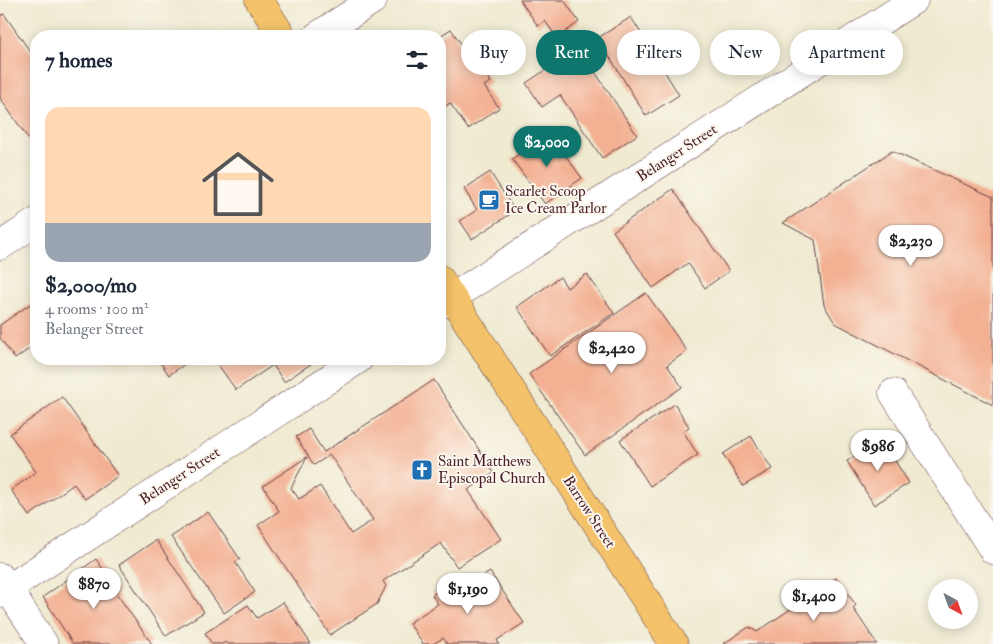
<!DOCTYPE html>
<html lang="en">
<head>
<meta charset="utf-8">
<style>
	:root { --surface:#fff; --page:#f2f2f3; --text:#1f2937; --muted:#747a83; --accent:#0f766e }
	body { margin:0; font-family:"IM FELL Double Pica",serif; background:var(--page); color:var(--text); height:100vh; display:flex; flex-direction:column; font-size:19px; white-space:nowrap }
	* { box-sizing:border-box; margin:0 }
	p { font-size:16px; color:var(--muted) }
	.icon { flex:none; width:28px; height:28px; fill:none; stroke:currentColor; stroke-width:2; stroke-linecap:round; stroke-linejoin:round }
	.map { position:relative; flex:1; overflow:hidden }
	.side { position:absolute; left:30px; top:30px; width:416px; height:335px; display:flex; flex-direction:column; background:var(--surface); border-radius:20px; box-shadow:0 2px 12px #0003 }
	.side>* { flex:none }
	.top-card { position:absolute; left:461px; top:30px; width:456px; height:45px; display:flex; gap:10px }
	.needle { width:32px; rotate:139deg }
	.buttons { position:absolute; left:928px; top:579px; display:grid; gap:10px }
	.buttons a { display:grid; place-items:center; width:50px; height:50px; border-radius:50%; background:var(--surface); box-shadow:0 2px 12px #0003; font-size:25px }
	.price { position:absolute; translate:-50% -42px; padding:0 11px; border-radius:18px; background:#fff; color:#222; font-size:16px; line-height:32px; filter:drop-shadow(0 1px 2px #0008) }
	.price::after { content:''; position:absolute; left:50%; top:30px; width:15px; height:11px; margin-left:-8px; background:inherit; clip-path:polygon(0 0,100% 0,50% 100%) }
	.price.selected { background:var(--accent); color:#fff }
	ul { padding:0; list-style:none }
	li { display:grid; align-content:center; gap:10px; height:265px; padding:0 15px }
	li span { display:grid; place-items:center; height:155px; border-radius:15px; color:#555 }
	li>.icon { margin-inline-start:auto }
	span .icon { width:90px; height:90px; fill:#fffc; stroke-width:1 }
	li b { font-size:21px }
	h2 { display:flex; justify-content:space-between; align-items:center; height:60px; padding:0 15px; font-size:21px }
	.chip { padding:0 18px; border-radius:22px; background:var(--surface); box-shadow:0 2px 12px #0003; font-size:18px; line-height:45px }
	.chip.selected { background:var(--accent); color:#fff }
	.map>svg:first-child { display:block }
	.building { fill:#f3b093 }
	.lines { fill:none; stroke-linecap:round; stroke-linejoin:round }
	.minor-casing { stroke:#633d44; stroke-width:29 }
	.major-casing { stroke:#633d44; stroke-width:29 }
	.minor { stroke:#fff; stroke-width:28 }
	.major { stroke:#f3c26a; stroke-width:28 }
	.labels { text-anchor:middle; dominant-baseline:central; stroke-width:4; stroke-linejoin:round; paint-order:stroke }
	.street-label { font-size:15px; fill:#4a1f2b; stroke:#fbf7ec }
	.poi-label { font-size:15px; fill:#4a1f2b; stroke:#fbf7ec; text-anchor:start }
</style>
</head>
<body>
<div class="map">
<svg width="993" height="644" viewBox="0 0 993 644">
	<rect width="100%" height="100%" fill="#fbf7ec"/>
	<filter id="ink" filterUnits="userSpaceOnUse"><feTurbulence type="fractalNoise" baseFrequency=".02" numOctaves="2"/><feDisplacementMap in="SourceGraphic" scale="10" xChannelSelector="R" yChannelSelector="G"/><feConvolveMatrix kernelMatrix="1 2 1 2 8 2 1 2 1" color-interpolation-filters="sRGB"/></filter>
	<filter id="wash" filterUnits="userSpaceOnUse"><feTurbulence type="fractalNoise" baseFrequency=".0096" numOctaves="4" result="noise"/><feDisplacementMap in="SourceGraphic" scale="20" xChannelSelector="R" yChannelSelector="G"/><feGaussianBlur stdDeviation="1.12" result="paint"/><feColorMatrix in="noise" values="0 0 0 0 0 0 0 0 0 0 0 0 0 0 0 0 0 1.4 0 .05"/><feComposite in="paint" operator="in"/></filter>
	<g filter="url(#wash)">
		<rect width="100%" height="100%" fill="#efead0"/>
		<g id="blocks">
			<g class="building">
				<path d="M520,0h44l15,22 -22,16 -12,-17 -7,5z"/>
				<path d="M4,14l32,46v81l-4,3 -32,-46v-82z"/>
				<path d="M631,17l48,78 -33,21 -48,-78z"/>
				<path d="M451,29l10,15h4l26,38 -7,4 15,22 -31,21 -18,-26 -10,7v-74z"/>
				<path d="M579,48l58,87 -35,23 -42,-63 -18,12 -16,-24z"/>
				<path d="M549,133l33,45 -37,26 -33,-45z"/>
				<path d="M892,151l101,46v208l-158,-82 -11,-18 -9,-65 -32,-17z"/>
				<path d="M490,172l25,39 -43,28 -12,-18 17,-11 -13,-21z"/>
				<path d="M673,189l56,82 -24,17 -17,-25 -35,25 -40,-57z"/>
				<path d="M587,274l27,39 -64,43 -33,-49 43,-30 7,11z"/>
				<path d="M646,293l41,58 -20,14 15,22 -97,68 -56,-81z"/>
				<path d="M36,300v44l-21,15 -15,-21v-13z"/>
				<path d="M45,359h10l-7,5z"/>
				<path d="M158,359h34l-23,16z"/>
				<path d="M214,359h104l-34,23 -11,-17 -37,25z"/>
				<path d="M434,380l60,93 -26,17 33,49 -44,28 -16,-24 -58,38 3,5 -9,18 -47,31 -72,-110 21,-14 -16,-25 44,-29 -16,31 8,11 21,-13 31,48 22,-14 -43,-65 -16,10 -18,-28 13,-8 15,23z"/>
				<path d="M62,397l56,79 -33,23 -11,-15 -45,32 -18,-26 25,-18 -26,-38z"/>
				<path d="M675,404l14,23 -6,4 15,24 -48,31 -30,-46z"/>
				<path d="M751,436l21,33 -29,17 -20,-32z"/>
				<path d="M881,439l28,44 -35,22 -27,-44z"/>
				<path d="M208,512l32,47 -5,3 20,30 -31,21 -53,-76z"/>
				<path d="M156,540l48,72 -38,24 -47,-71z"/>
				<path d="M96,559l22,32 -2,2 36,51h-79l-30,-47z"/>
				<path d="M490,572l34,51 -27,17 2,4h-52l-4,-6 -10,6h-10l-14,-21 29,-19 -6,-9 24,-16 7,10z"/>
				<path d="M836,578l20,27 -3,3 24,36h-154l26,-17 8,5z"/>
				<path d="M283,602l28,42h-83l-2,-2 -4,2h-10l-7,-11 43,-28 9,13z"/>
			</g>
		</g>
	</g>
	<g filter="url(#ink)">
		<use href="#blocks" fill-opacity="0" stroke="#633d44" stroke-width="1"/>
		<g class="lines">
			<g class="minor-casing">
				<g id="minor">
					<path d="M317,36l56,-36"/>
					<path d="M0,246l36,-24"/>
					<path d="M440,305l474,-305"/>
					<path d="M893,393l100,157"/>
					<path d="M0,577l44,67"/>
					<path d="M0,594l359,-235"/>
				</g>
			</g>
			<g class="major-casing">
				<g id="major">
					<path d="M259,0l23,36"/>
					<path d="M440,279l234,365"/>
				</g>
			</g>
			<use href="#minor" class="minor"/>
			<use href="#major" class="major"/>
		</g>
	</g>
	<defs>
		<g id="cafe-square" transform="scale(1.125)"><rect x="-9" y="-9" width="18" height="18" rx="4" fill="#1f6fb2" stroke="#fbf7ec"/><path d="M-5.5-4.5H6V0H3Q3 3.5 0 3.5H-2.5Q-5.5 3.5-5.5 0ZM3-3.2v2h1.7v-2ZM-6 4.5H4V6H-6Z" fill="#fff"/></g>
		<g id="church-square" transform="scale(1.125)"><rect x="-9" y="-9" width="18" height="18" rx="4" fill="#1f6fb2" stroke="#fbf7ec"/><path d="M-1.2-6h2.4v3.5h3.3v2.4h-3.3V6h-2.4V-.1h-3.3v-2.4h3.3Z" fill="#fff"/></g>
	</defs>
	<g fill-rule="evenodd">
		<use href="#cafe-square" x="489" y="200"/>
		<use href="#church-square" x="422" y="470"/>
	</g>
	<g class="labels">
		<g class="street-label">
			<text transform="translate(677 153) rotate(-33)">Belanger Street</text>
			<text transform="translate(180 476) rotate(-33)">Belanger Street</text>
			<text transform="translate(589 512) rotate(57)">Barrow Street</text>
		</g>
		<g class="poi-label">
			<text x="505" y="191">Scarlet Scoop<tspan x="505" dy="17">Ice Cream Parlor</tspan></text>
			<text x="438" y="461">Saint Matthews<tspan x="438" dy="17">Episcopal Church</tspan></text>
		</g>
	</g>
</svg>
<div class="buttons">
<a><svg class="needle" viewBox="-14 -14 28 28"><path d="M0-13l5 13h-10z" fill="#e53935"/><path d="M0 13l5-13h-10z" fill="#747a83"/></svg></a>
</div>
<b class="price selected" style="left:547px;top:168px">$2,000</b>
<b class="price" style="left:911px;top:267px">$2,230</b>
<b class="price" style="left:612px;top:374px">$2,420</b>
<b class="price" style="left:878px;top:472px">$986</b>
<b class="price" style="left:94px;top:610px">$870</b>
<b class="price" style="left:468px;top:615px">$1,190</b>
<b class="price" style="left:814px;top:622px">$1,400</b>
<div class="top-card">
<a class="chip">Buy</a>
<a class="chip selected">Rent</a>
<a class="chip">Filters</a>
<a class="chip">New</a>
<a class="chip">Apartment</a>
</div>
<section class="side">
<h2>7 homes<svg class="icon" aria-label="filters" viewBox="0 0 24 24"><path d="M4 7h16M4 17h16"/><circle cx="9" cy="7" r="2"/><circle cx="15" cy="17" r="2"/></svg></h2>
<ul>
<li><span style="background:linear-gradient(#ffd9b3 75%,#9aa5b1 0)"><svg class="icon" aria-label="home" viewBox="0 0 24 24"><path d="M3 11l9-7 9 7M6 9v11h12V9"/></svg></span><div><b>$2,000/mo</b><p>4 rooms · 100 m²</p><p>Belanger Street</p></div></li>
</ul>
</section>
</div>
</body>
</html>
